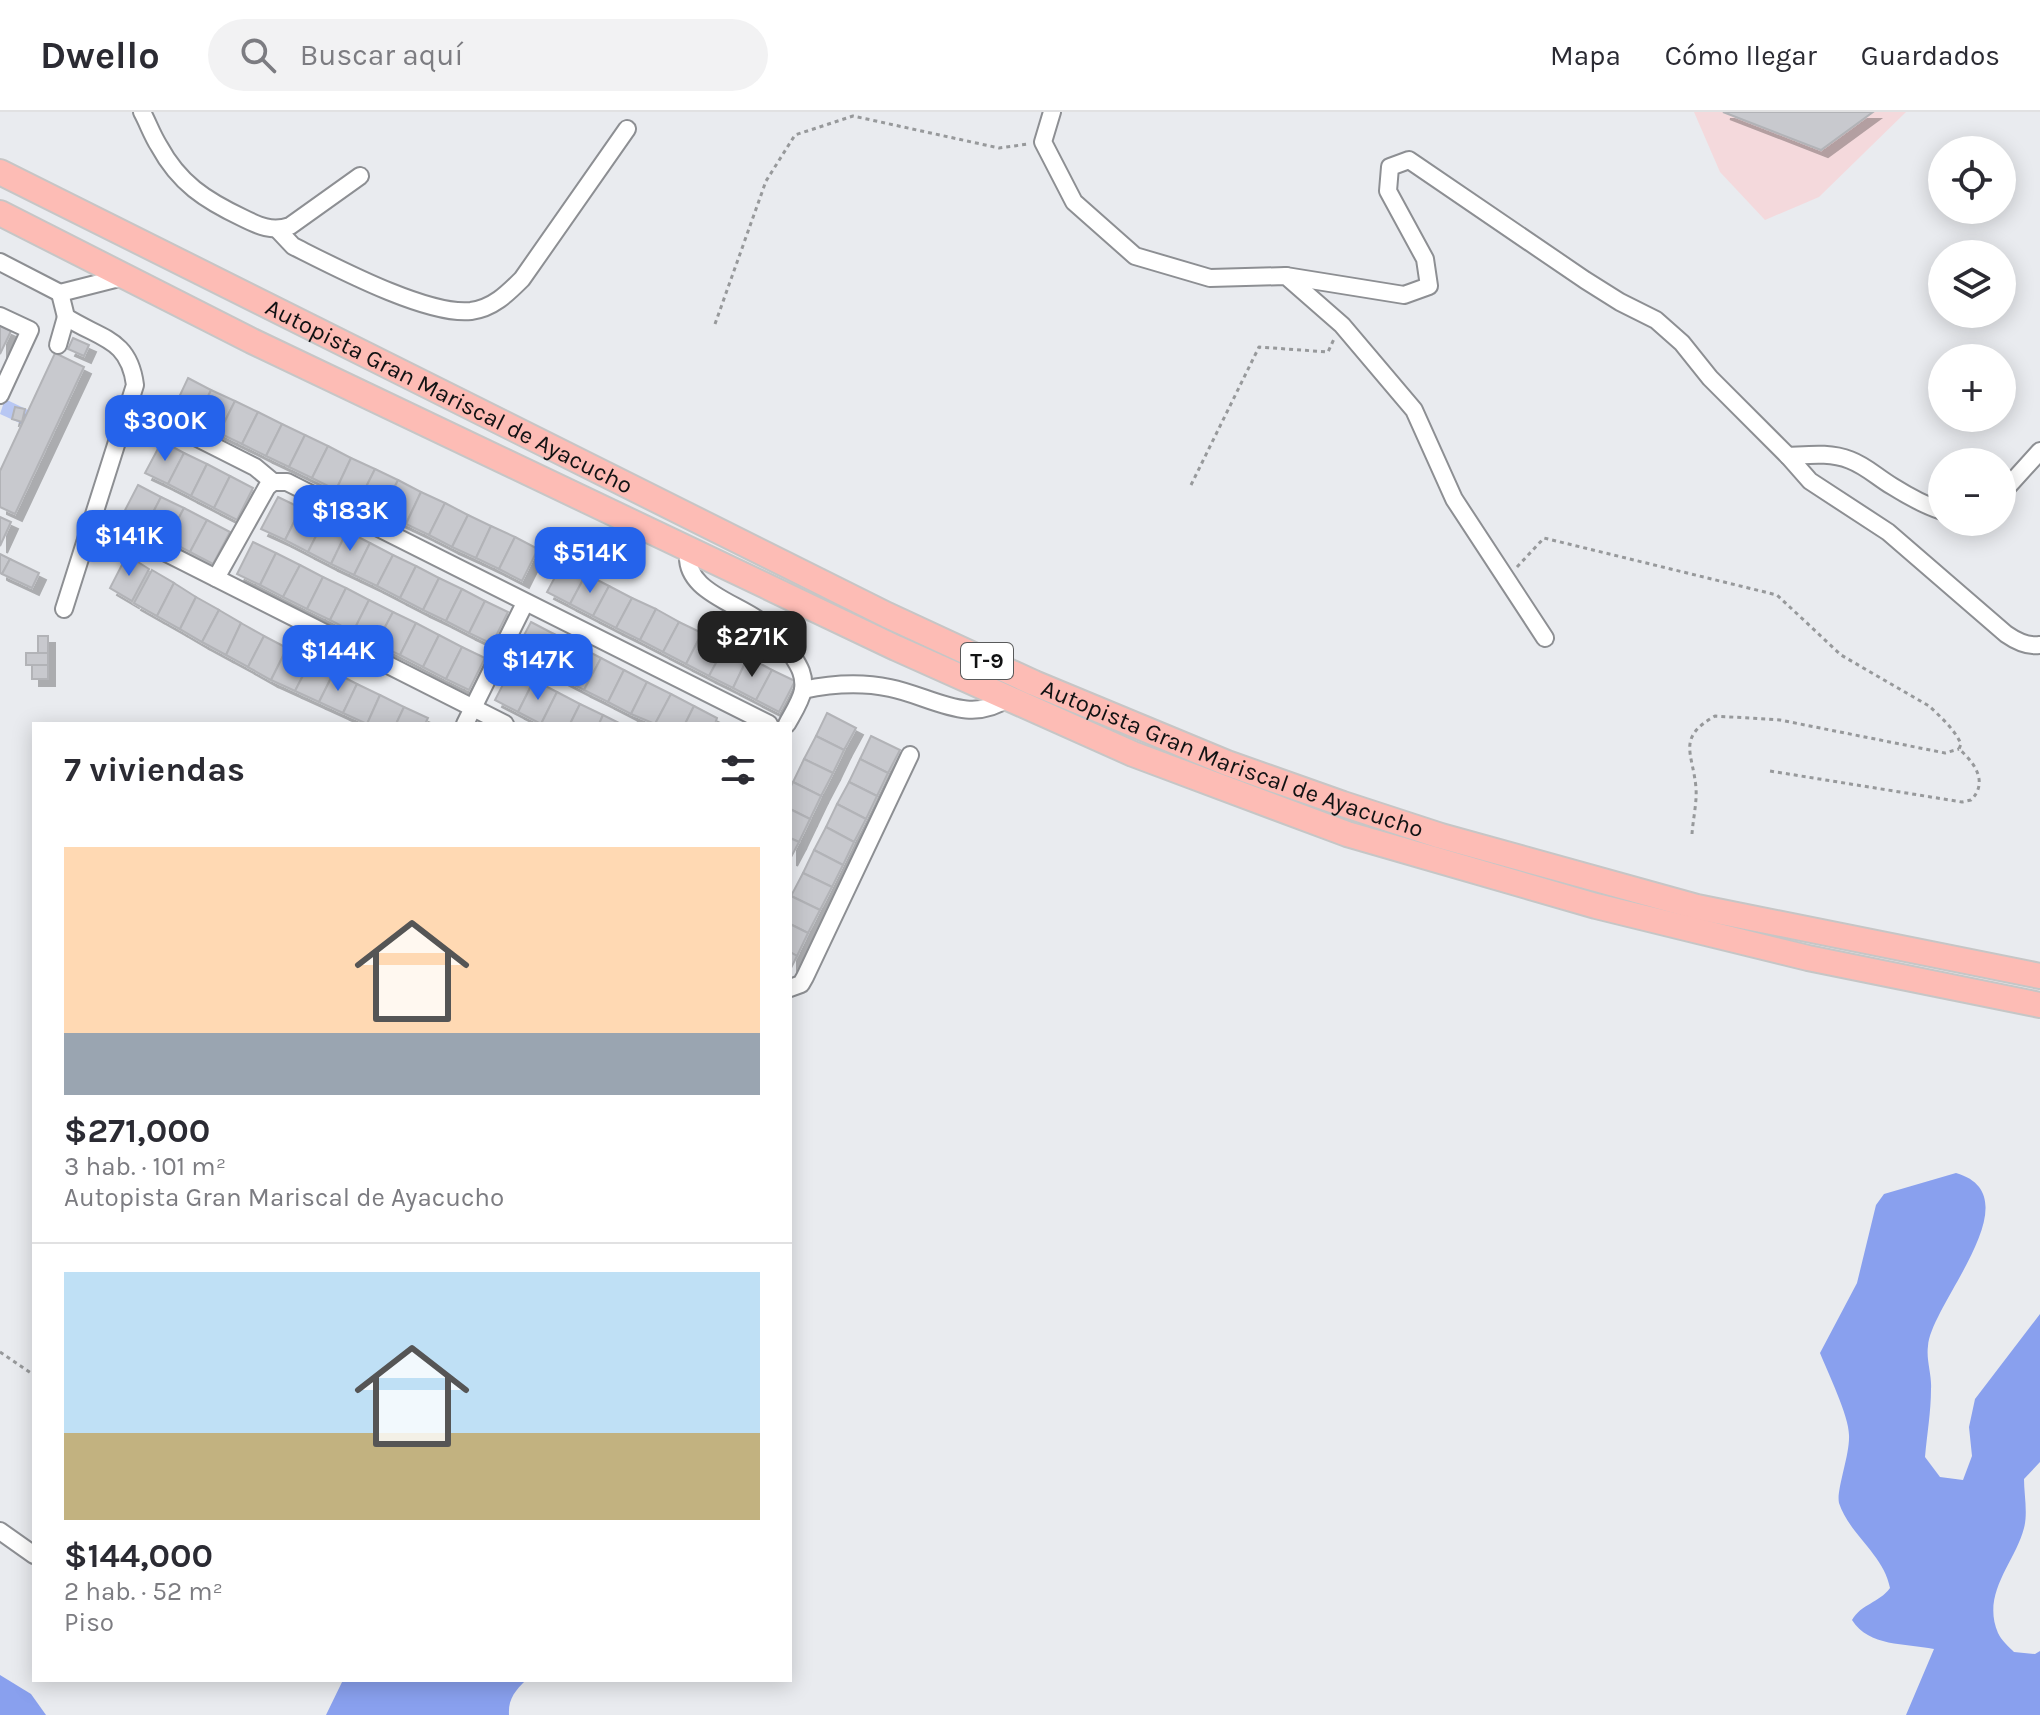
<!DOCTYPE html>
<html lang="es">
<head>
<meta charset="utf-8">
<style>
	:root { --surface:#fff; --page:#f2f2f3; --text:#2b2b33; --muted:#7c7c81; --line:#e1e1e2; --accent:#2563eb }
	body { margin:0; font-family:Karla,sans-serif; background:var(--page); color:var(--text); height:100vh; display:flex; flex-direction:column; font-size:30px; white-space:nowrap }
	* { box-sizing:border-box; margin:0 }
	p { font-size:26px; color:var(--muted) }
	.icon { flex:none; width:44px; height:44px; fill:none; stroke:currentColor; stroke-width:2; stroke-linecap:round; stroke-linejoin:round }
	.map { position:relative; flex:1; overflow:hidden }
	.side { position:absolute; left:32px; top:610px; width:760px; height:960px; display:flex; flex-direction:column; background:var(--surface); border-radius:0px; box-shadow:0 4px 20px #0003 }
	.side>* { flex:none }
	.tools { position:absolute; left:1928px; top:24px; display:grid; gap:16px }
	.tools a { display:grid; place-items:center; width:88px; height:88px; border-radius:50%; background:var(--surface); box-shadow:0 4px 20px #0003; font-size:40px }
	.price { position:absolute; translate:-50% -68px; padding:0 18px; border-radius:16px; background:var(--accent); color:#fff; font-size:26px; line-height:52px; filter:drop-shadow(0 2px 4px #0008) }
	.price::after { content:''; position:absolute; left:50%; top:48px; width:24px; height:18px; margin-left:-12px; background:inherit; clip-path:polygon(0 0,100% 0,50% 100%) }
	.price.selected { background:#222; color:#fff }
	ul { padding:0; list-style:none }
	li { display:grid; align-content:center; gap:16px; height:424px; padding:0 32px }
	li+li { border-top:2px solid var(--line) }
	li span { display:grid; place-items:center; height:248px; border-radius:0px; color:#555 }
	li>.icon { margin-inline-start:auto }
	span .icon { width:144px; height:144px; fill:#fffc; stroke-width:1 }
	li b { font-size:34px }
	h2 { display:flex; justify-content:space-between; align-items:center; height:96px; padding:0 32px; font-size:34px }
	header { display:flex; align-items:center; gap:48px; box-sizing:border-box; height:112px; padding:0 40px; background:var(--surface); border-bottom:2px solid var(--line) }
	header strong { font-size:38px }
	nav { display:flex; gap:44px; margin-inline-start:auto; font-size:28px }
	.search { width:560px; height:72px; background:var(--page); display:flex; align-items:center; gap:20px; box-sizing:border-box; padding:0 28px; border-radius:44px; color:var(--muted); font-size:30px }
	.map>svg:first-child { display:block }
	.industrial { fill:#f4d9dc }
	.green { fill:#b8c7f3 }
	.forest { fill:#89a0ee }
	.building { fill:#c8c9ce; stroke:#b2b3b7; stroke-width:2; filter:url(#shadow) }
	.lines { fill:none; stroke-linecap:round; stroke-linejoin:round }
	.minor-casing { stroke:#8d8f93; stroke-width:20 }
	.highway-casing { stroke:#c6c6c6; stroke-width:28 }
	.path { stroke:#97999b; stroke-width:3; stroke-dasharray:4 4; stroke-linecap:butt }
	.minor { stroke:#fff; stroke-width:16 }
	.highway { stroke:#fdbcb5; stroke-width:24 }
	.labels { text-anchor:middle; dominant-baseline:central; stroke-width:6; stroke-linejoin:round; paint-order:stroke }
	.shield { fill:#fff; stroke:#58595a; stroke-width:2 }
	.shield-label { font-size:22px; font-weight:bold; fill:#111213 }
	.street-label { font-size:24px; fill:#111213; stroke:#fff }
</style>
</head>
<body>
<header>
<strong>Dwello</strong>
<div class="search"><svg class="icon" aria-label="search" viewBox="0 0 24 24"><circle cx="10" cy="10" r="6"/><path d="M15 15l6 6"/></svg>Buscar aquí</div>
<nav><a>Mapa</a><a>Cómo llegar</a><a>Guardados</a></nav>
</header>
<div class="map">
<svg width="2040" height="1603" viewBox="0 0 2040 1603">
	<defs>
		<filter id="shadow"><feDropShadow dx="7" dy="7" stdDeviation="0" flood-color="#0004"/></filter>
	</defs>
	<rect width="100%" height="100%" fill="#e9ebef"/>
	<path class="industrial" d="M1694,0h212l-87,85 -54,23 -45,-48z"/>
	<path class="green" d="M5,287l23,11 -6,14 -22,-10z"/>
	<g class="forest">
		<path d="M1956,1061c79,23 -25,130 -28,173 -2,14 4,29 3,43 0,23 -4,45 -6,68l15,20 23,3 9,-24 -3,-29 6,-28 65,-85v148l-16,17c0,15 4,34 0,49 -9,35 -43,65 -26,105 3,7 11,14 16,19l21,2 5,-3v64h-134l28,-66c-29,-6 -65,-2 -82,-29 9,-16 27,-17 38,-32 -6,-33 -41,-54 -51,-85 -3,-13 11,-48 10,-68 0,-19 -21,-62 -29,-82l37,-70 19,-78 8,-11z"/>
		<path d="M0,1563l31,19 15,21h-46z"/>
		<path d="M343,1568h183c-11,11 -18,19 -17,35h-183z"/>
	</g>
	<g class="building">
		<path d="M1723,0h150l-52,38z"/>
		<path d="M0,214l11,5 -11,23z"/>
		<path d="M73,226l16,7 -5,11 -16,-7z"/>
		<path d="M55,241l29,14 -69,147 -15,-7v-36z"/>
		<path d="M188,266l23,12 -15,32 -23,-12z"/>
		<path d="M211,278l24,11 -16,32 -23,-11z"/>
		<path d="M235,289l23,11 -16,32 -23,-11z"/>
		<path d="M15,295l10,2 -3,13 -10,-3z"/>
		<path d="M258,300l24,12 -16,32 -24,-12z"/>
		<path d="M282,312l23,11 -16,32 -23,-11z"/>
		<path d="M305,323l23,11 -16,32 -23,-11z"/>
		<path d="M162,329l22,12 -16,31 -23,-11z"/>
		<path d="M328,334l23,12 -15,32 -24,-12z"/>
		<path d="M184,341l23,11 -16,32 -23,-12z"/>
		<path d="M351,346l24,11 -16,32 -23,-11z"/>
		<path d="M207,352l23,12 -16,32 -23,-12z"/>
		<path d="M375,357l23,11 -16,33 -23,-12z"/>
		<path d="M230,364l23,12 -16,32 -23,-12z"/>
		<path d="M398,368l23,12 -15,32 -24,-11z"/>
		<path d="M138,373l23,12 -16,31 -23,-12z"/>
		<path d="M421,380l24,11 -16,32 -23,-11z"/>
		<path d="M161,385l23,11 -17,32 -22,-12z"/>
		<path d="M278,385l23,11 -16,32 -24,-11z"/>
		<path d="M445,391l23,12 -16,32 -23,-12z"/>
		<path d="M184,396l23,12 -17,32 -23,-12z"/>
		<path d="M301,396l23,12 -16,32 -23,-12z"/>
		<path d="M468,403l23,11 -15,32 -24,-11z"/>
		<path d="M0,405l11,5 -11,24z"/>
		<path d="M207,408l23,12 -17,32 -23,-12z"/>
		<path d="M324,408l23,11 -16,33 -23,-12z"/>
		<path d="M491,414l24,11 -16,32 -23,-11z"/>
		<path d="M347,419l23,12 -16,32 -23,-11z"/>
		<path d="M515,425l23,12 -16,32 -23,-12z"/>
		<path d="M253,430l23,11 -16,32 -23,-11z"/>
		<path d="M370,431l23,12 -16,31 -23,-11z"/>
		<path d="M276,441l24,12 -17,32 -23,-12z"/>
		<path d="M0,442l10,5 -8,15 -2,-1z"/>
		<path d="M127,443l22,14 -17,32 -22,-13z"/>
		<path d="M393,443l23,11 -16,32 -23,-12z"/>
		<path d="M10,447l29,14 -7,15 -30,-14z"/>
		<path d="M563,450l23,12 -16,30 -23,-12z"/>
		<path d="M300,453l23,12 -16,32 -24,-12z"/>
		<path d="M416,454l23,12 -16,32 -23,-12z"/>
		<path d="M152,458l22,13 -17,33 -23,-13z"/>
		<path d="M586,462l23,12 -16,30 -23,-12z"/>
		<path d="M323,465l23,11 -16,32 -23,-11z"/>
		<path d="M439,466l23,11 -16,32 -23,-11z"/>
		<path d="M174,471l22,14 -16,32 -23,-13z"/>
		<path d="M609,474l23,12 -16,30 -23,-12z"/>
		<path d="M346,476l23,12 -16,32 -23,-12z"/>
		<path d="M462,477l23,12 -16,32 -23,-12z"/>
		<path d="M196,485l23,13 -17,32 -22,-13z"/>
		<path d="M632,486l24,11 -16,31 -24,-12z"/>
		<path d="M369,488l24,12 -17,32 -23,-12z"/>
		<path d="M485,489l23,11 -16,32 -23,-11z"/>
		<path d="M656,497l23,13 -16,30 -23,-12z"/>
		<path d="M219,498l22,13 -15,32 -24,-13z"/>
		<path d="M393,500l23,11 -16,32 -24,-11z"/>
		<path d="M531,510l23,12 -17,32 -23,-12z"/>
		<path d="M679,510l23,11 -16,31 -23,-12z"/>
		<path d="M241,511l23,13 -16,31 -22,-12z"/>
		<path d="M416,511l23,12 -16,32 -23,-12z"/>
		<path d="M702,521l23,13 -16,30 -23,-12z"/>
		<path d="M554,522l24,12 -17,32 -24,-12z"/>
		<path d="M439,523l23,12 -16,32 -23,-12z"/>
		<rect x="38" y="524" width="10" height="17"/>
		<path d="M264,524l23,12 -16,32 -23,-13z"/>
		<path d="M578,534l23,12 -17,32 -23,-12z"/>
		<path d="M725,534l23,11 -15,31 -24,-12z"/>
		<path d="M462,535l23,11 -16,32 -23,-11z"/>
		<path d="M287,536l24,12 -16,31 -24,-11z"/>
		<rect x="26" y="541" width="22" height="12"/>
		<path d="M748,545l24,13 -16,30 -23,-12z"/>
		<path d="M601,546l23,12 -16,32 -24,-12z"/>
		<path d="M311,548l23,12 -15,30 -24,-11z"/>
		<rect x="32" y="553" width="16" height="14"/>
		<path d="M511,557l23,11 -16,32 -23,-12z"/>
		<path d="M624,558l23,12 -16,32 -23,-12z"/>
		<path d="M772,558l23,11 -16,31 -23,-12z"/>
		<path d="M334,560l23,12 -14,29 -24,-11z"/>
		<path d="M534,568l23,12 -16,32 -23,-12z"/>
		<path d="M647,570l24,12 -16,30 -24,-10z"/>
		<path d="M357,572l23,11 -13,29 -24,-11z"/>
		<path d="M557,580l23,12 -10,20h-29z"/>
		<path d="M671,582l23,12 -9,18h-30z"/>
		<path d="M380,583l24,12 -8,17h-29z"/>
		<path d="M580,592l23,11 -4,9h-29z"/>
		<path d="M694,594l23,12 -2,6h-30z"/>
		<path d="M404,595l24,11 -3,6h-29z"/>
		<path d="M827,601l29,15 -12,22 -28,-14z"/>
		<path d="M603,603l18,9h-22z"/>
		<path d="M816,624l28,14 -11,23 -29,-14z"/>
		<path d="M871,624l29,14 -12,23 -28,-14z"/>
		<path d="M804,647l29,14 -12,23 -28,-14z"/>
		<path d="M860,647l28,14 -11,23 -28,-14z"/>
		<path d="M793,670l28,14 -11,23 -20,-10v-21z"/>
		<path d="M849,670l28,14 -11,23 -29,-15z"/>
		<path d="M837,692l29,15 -12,23 -28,-15z"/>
		<path d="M790,697l20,10 -11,23 -9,-4z"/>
		<path d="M826,715l28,15 -11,23 -29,-15z"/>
		<path d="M790,726l9,4 -9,17z"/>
		<path d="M814,738l29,15 -11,22 -29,-14z"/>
		<path d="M803,761l29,14 -12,23 -29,-14z"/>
		<path d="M791,784l29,14 -12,23 -18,-9z"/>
		<path d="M790,812l18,9 -11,23 -7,-4z"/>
		<path d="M790,840l7,4 -7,14z"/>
	</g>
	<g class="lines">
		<g class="minor-casing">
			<g id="minor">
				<path d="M142,0c6,11 10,23 17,34 20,37 46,54 84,72 16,8 29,14 47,8l70,-50"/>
				<path d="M1052,0l-9,30 31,60 61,54 75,22 76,-2 56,49 72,85 40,89 91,139"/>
				<path d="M277,117l16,17c40,20 134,70 178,65 22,-3 36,-17 51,-32l105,-150"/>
				<path d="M0,150l60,31 63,-16"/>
				<path d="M1286,164l118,19 25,-9 -4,-27 -37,-68 2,-24 19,-7 176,120 35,22 36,18 26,23 28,35 78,78 22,25 78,51 118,102c10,7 21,13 34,11"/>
				<path d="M60,181l6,24c34,22 63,21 69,68l-71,224"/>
				<path d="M0,204l30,14 -30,65"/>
				<path d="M58,233l8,-28"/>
				<path d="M148,301l107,54 18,15"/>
				<path d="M1788,344c21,-1 42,-4 62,4 16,6 27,17 42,26 16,10 32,19 50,25"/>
				<path d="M2002,381l38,-42"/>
				<path d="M115,415l390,197"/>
				<path d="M689,436c-9,40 42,53 68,71 14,10 25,22 35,36 7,11 13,20 11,35 -2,11 -10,23 -16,34"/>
				<path d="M216,466l51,-91 6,-5h14l482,242"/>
				<path d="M803,578c28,-6 58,-8 87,-2 41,8 79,38 118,10"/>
				<path d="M465,612l60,-121"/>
				<path d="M790,876l11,-4 4,-7 105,-222"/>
				<path d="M0,1419l34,24"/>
			</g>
		</g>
		<g class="highway-casing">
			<g id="highway">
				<path id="s1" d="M0,60l887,443 147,68 193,80 116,41 98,32 256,71 343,69"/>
				<path d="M0,101l252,128 644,307 237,106 214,80 249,72 212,52 232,47"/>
			</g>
		</g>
		<g class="path">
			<path d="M715,212l51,-143 29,-46 58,-19 146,32 29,-4"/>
			<path d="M1191,373l68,-138 69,5 6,-13"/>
			<path d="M1517,455l27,-29 233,57 64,60 88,51c11,10 26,24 32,38l-2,5c15,13 30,33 12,51l-9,2 -192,-31"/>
			<path d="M1692,722c1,-15 5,-31 4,-46 -3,-35 -20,-50 19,-72l65,4 165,33 14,-4"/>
			<path d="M0,1240l34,23"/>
		</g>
		<use href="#minor" class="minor"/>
		<use href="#highway" class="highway"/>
	</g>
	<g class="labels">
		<rect class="shield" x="961" y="531" width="52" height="36" rx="6"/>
		<g class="shield-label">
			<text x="987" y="549">T-9</text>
		</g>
		<g class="street-label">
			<text stroke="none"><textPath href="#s1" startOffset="502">Autopista Gran Mariscal de Ayacucho</textPath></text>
			<text stroke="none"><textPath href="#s1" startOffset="1366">Autopista Gran Mariscal de Ayacucho</textPath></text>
		</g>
	</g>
</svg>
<div class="tools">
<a><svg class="icon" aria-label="locate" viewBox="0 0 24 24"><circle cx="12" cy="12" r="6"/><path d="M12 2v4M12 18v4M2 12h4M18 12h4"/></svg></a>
<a><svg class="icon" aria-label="layers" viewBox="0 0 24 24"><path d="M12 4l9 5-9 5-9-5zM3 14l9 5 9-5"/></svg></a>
<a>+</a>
<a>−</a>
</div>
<b class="price" style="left:165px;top:351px">$300K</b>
<b class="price" style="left:350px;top:441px">$183K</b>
<b class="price" style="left:129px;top:466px">$141K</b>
<b class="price" style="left:590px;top:483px">$514K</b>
<b class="price selected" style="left:752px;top:567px">$271K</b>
<b class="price" style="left:338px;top:581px">$144K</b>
<b class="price" style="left:538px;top:590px">$147K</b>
<section class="side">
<h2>7 viviendas<svg class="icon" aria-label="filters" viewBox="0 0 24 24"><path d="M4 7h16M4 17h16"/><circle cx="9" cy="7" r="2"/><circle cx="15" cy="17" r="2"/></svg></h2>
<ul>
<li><span style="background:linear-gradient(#ffd9b3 75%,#9aa5b1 0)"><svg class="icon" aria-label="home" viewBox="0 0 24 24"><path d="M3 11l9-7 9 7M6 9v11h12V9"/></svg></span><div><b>$271,000</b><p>3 hab. · 101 m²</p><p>Autopista Gran Mariscal de Ayacucho</p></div></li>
<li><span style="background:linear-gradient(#bfe0f5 65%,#c2b280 0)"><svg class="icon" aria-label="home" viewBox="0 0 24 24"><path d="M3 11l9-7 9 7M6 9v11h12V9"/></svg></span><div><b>$144,000</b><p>2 hab. · 52 m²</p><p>Piso</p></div></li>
</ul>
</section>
</div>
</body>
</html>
